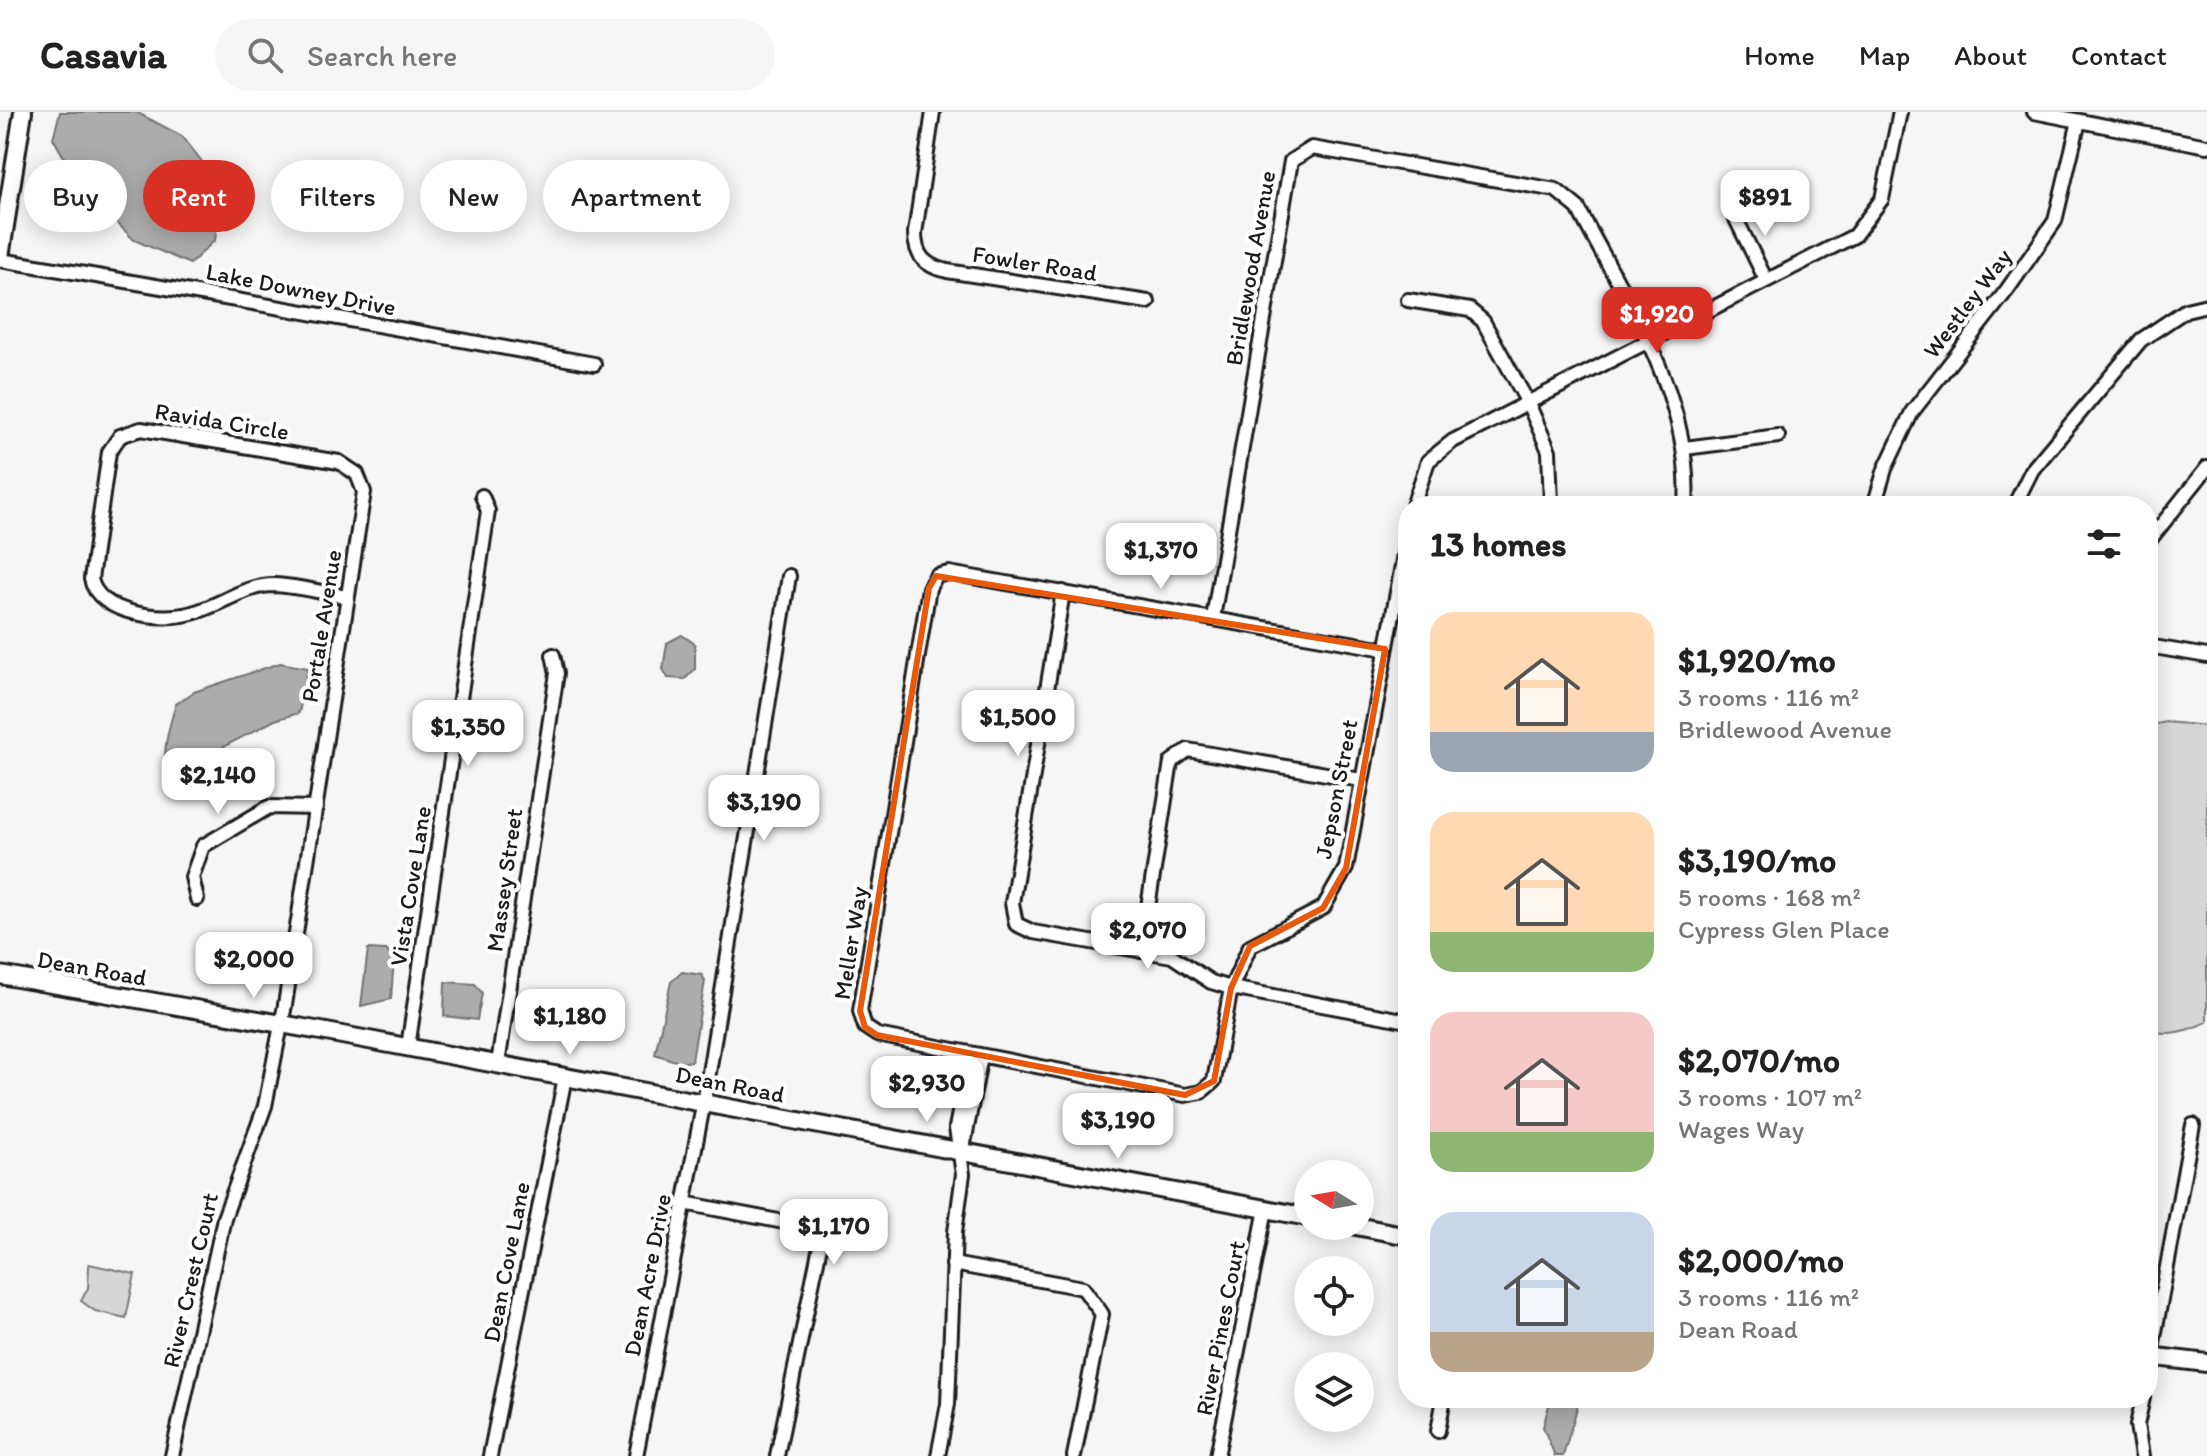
<!DOCTYPE html>
<html lang="en">
<head>
<meta charset="utf-8">
<style>
	:root { --surface:#fff; --page:#f6f6f6; --text:#222; --muted:#767676; --line:#e0e0e0; --accent:#d93025 }
	body { margin:0; font-family:Itim,sans-serif; background:var(--page); color:var(--text); height:100vh; display:flex; flex-direction:column; font-size:30px; white-space:nowrap }
	* { box-sizing:border-box; margin:0 }
	p { font-size:26px; color:var(--muted) }
	.icon { flex:none; width:44px; height:44px; fill:none; stroke:currentColor; stroke-width:2; stroke-linecap:round; stroke-linejoin:round }
	.map { position:relative; flex:1; overflow:hidden }
	.drawer { position:absolute; left:1398px; top:384px; width:760px; height:912px; display:flex; flex-direction:column; background:var(--surface); border-radius:32px; box-shadow:0 4px 20px #0003 }
	.drawer>* { flex:none }
	.top-card { position:absolute; left:24px; top:48px; width:760px; height:72px; display:flex; gap:16px }
	.needle { width:52px; rotate:281deg }
	.buttons { position:absolute; left:1294px; top:1048px; display:grid; gap:16px }
	.buttons a { display:grid; place-items:center; width:80px; height:80px; border-radius:50%; background:var(--surface); box-shadow:0 4px 20px #0003; font-size:40px }
	.price { position:absolute; translate:-50% -68px; padding:0 18px; border-radius:16px; background:#fff; color:#222; font-size:26px; line-height:52px; filter:drop-shadow(0 2px 4px #0008) }
	.price::after { content:''; position:absolute; left:50%; top:48px; width:24px; height:18px; margin-left:-12px; background:inherit; clip-path:polygon(0 0,100% 0,50% 100%) }
	.price.on { background:var(--accent); color:#fff }
	ul { padding:0; list-style:none }
	li { display:flex; align-items:center; gap:24px; height:200px; padding:0 32px }
	li span { display:grid; place-items:center; flex:none; width:224px; height:160px; border-radius:24px; color:#555 }
	li>.icon { margin-inline-start:auto }
	span .icon { width:96px; height:96px; fill:#fffc; stroke-width:1 }
	li b { font-size:34px }
	h2 { display:flex; justify-content:space-between; align-items:center; height:96px; padding:0 32px; font-size:34px }
	.pill { padding:0 28px; border-radius:36px; background:var(--surface); box-shadow:0 4px 20px #0003; font-size:28px; line-height:72px }
	.pill.on { background:var(--accent); color:#fff }
	header { display:flex; align-items:center; gap:48px; box-sizing:border-box; height:112px; padding:0 40px; background:var(--surface); border-bottom:2px solid var(--line) }
	header strong { font-size:38px }
	nav { display:flex; gap:44px; margin-inline-start:auto; font-size:28px }
	.search { width:560px; height:72px; background:var(--page); display:flex; align-items:center; gap:20px; box-sizing:border-box; padding:0 28px; border-radius:44px; color:var(--muted); font-size:30px }
	.map>svg:first-child { display:block }
	.green { fill:#d6d6d6; stroke:#797979; stroke-width:2 }
	.water { fill:#acacac; stroke:#727272; stroke-width:2 }
	.lines { fill:none; stroke-linecap:round; stroke-linejoin:round }
	.street-casing { stroke:#1c1c1c; stroke-width:18 }
	.secondary-casing { stroke:#1c1c1c; stroke-width:22 }
	.street { stroke:#fff; stroke-width:12 }
	.secondary { stroke:#fff; stroke-width:16 }
	.marked { fill:none; stroke:#e8590c; stroke-width:6; stroke-linejoin:round }
	.labels { text-anchor:middle; dominant-baseline:central; stroke-width:8; stroke-linejoin:round; paint-order:stroke }
	.street-label { font-size:24px; fill:#1c1c1c; stroke:#fff }
</style>
</head>
<body>
<header>
<strong>Casavia</strong>
<div class="search"><svg class="icon" aria-label="search" viewBox="0 0 24 24"><circle cx="10" cy="10" r="6"/><path d="M15 15l6 6"/></svg>Search here</div>
<nav><a>Home</a><a>Map</a><a>About</a><a>Contact</a></nav>
</header>
<div class="map">
<svg width="2207" height="1344" viewBox="0 0 2207 1344">
	<rect width="100%" height="100%" fill="#f6f6f6"/>
	<filter id="ink" filterUnits="userSpaceOnUse"><feTurbulence type="fractalNoise" baseFrequency=".0125" numOctaves="2"/><feDisplacementMap in="SourceGraphic" scale="16" xChannelSelector="R" yChannelSelector="G"/><feConvolveMatrix kernelMatrix="1 2 1 2 8 2 1 2 1" color-interpolation-filters="sRGB"/></filter>
	<g filter="url(#ink)">
		<g class="green">
			<path d="M2166,610l41,4v296c-20,9 -37,14 -59,9v-305z"/>
			<path d="M89,1152l46,10 -9,44 -31,-7 -14,-10 7,-13z"/>
		</g>
		<g class="water">
			<path d="M60,0h76l46,24 40,51 -7,53 -25,24 -56,-24 -53,-53 -28,-49z"/>
			<path d="M682,523l13,9v25l-10,10 -17,-1 -5,-9 4,-26z"/>
			<path d="M280,551l28,5 -9,45 -24,7 -75,39 -24,17h-7c-10,-17 1,-53 7,-72l18,-12z"/>
			<path d="M368,837l18,1 8,8 -3,41 -30,7z"/>
			<path d="M682,860l20,3 3,6 -13,80 -11,2 -26,-9 16,-72z"/>
			<path d="M445,870l30,2 7,9 -5,27 -33,-4z"/>
			<path d="M1551,1286h29l-17,58h-8l-12,-29z"/>
		</g>
		<g class="lines">
			<g class="street-casing">
				<g id="street">
					<path d="M933,0l-18,121c0,23 10,33 32,38l201,31"/>
					<path d="M2034,0l173,34"/>
					<path d="M1733,101l33,67"/>
					<path d="M0,148c198,32 396,68 594,104"/>
					<path d="M1408,188l62,10 13,11 45,82 21,48 2,55"/>
					<path d="M1685,336l93,-12"/>
					<path d="M1413,394l15,-45 25,-20 401,-205 28,-37 18,-87"/>
					<path d="M1874,394l11,-37 27,-57 95,-122 48,-69 24,-100"/>
					<path d="M2014,394l18,-36 109,-130 45,-30 21,-5"/>
					<path d="M2148,430l59,-74"/>
					<path d="M1063,480l-51,311 4,21 17,8 139,24 39,26 20,6 177,33"/>
					<path d="M1213,506l78,-457 21,-13 244,42 22,18c48,93 115,189 108,298"/>
					<path d="M2148,534l59,10"/>
					<path d="M1385,537l-436,-76 -13,3 -7,12 -69,423 5,16 12,8 308,60 16,-3 13,-11 17,-93 19,-42 73,-38 23,-40 62,-335"/>
					<path d="M197,787l-5,-22 11,-31 66,-39 47,1"/>
					<path d="M1141,839l30,-189 17,-12 173,30"/>
					<path d="M408,935l80,-536 -6,-15"/>
					<path d="M498,952l59,-391 -4,-18"/>
					<path d="M963,1036l18,-92"/>
					<path d="M684,1091l121,23 11,8 4,12 -43,210"/>
					<path d="M953,1152l130,24 19,26 -28,142"/>
					<path d="M2148,1258l45,-245"/>
					<path d="M1438,1319l6,-33"/>
					<path d="M172,1344l52,-238 41,-112 20,-101 79,-513 -7,-18 -18,-12 -198,-33 -21,7 -11,16 -18,127c7,35 71,43 101,34 28,-7 52,-28 82,-28 24,1 50,8 73,12"/>
					<path d="M490,1344l75,-379"/>
					<path d="M636,1344l71,-371 82,-509"/>
					<path d="M938,1344l10,-52 7,-172 8,-58 -7,-46 14,-74"/>
					<path d="M1217,1344l49,-247"/>
					<path d="M2142,1344l-5,-31 6,-27"/>
				</g>
			</g>
			<g class="secondary-casing">
				<g id="secondary">
					<path d="M0,145l23,-145"/>
					<path d="M0,863l321,56 987,186"/>
					<path d="M1356,1114l52,10"/>
					<path d="M2148,1244l59,7"/>
				</g>
			</g>
			<use href="#street" class="street"/>
			<use href="#secondary" class="secondary"/>
		</g>
	</g>
	<path class="marked" d="M936,464l449,73 -39,219 -23,40 -73,38 -19,42 -17,93 -29,14 -308,-60 -12,-8 -5,-16 69,-423z"/>
	<g class="labels">
		<g class="street-label">
			<text transform="translate(1035 151) rotate(9)">Fowler Road</text>
			<text transform="translate(1250 156) rotate(-80)">Bridlewood Avenue</text>
			<text transform="translate(301 177) rotate(11)">Lake Downey Drive</text>
			<text transform="translate(1967 191) rotate(-53)">Westley Way</text>
			<text transform="translate(222 309) rotate(9)">Ravida Circle</text>
			<text transform="translate(321 514) rotate(-81)">Portale Avenue</text>
			<text transform="translate(1336 677) rotate(-79)">Jepson Street</text>
			<text transform="translate(504 768) rotate(-82)">Massey Street</text>
			<text transform="translate(410 774) rotate(-81)">Vista Cove Lane</text>
			<text transform="translate(850 831) rotate(-81)">Meller Way</text>
			<text transform="translate(92 856) rotate(10)">Dean Road</text>
			<text transform="translate(730 972) rotate(11)">Dean Road</text>
			<text transform="translate(506 1150) rotate(-79)">Dean Cove Lane</text>
			<text transform="translate(647 1163) rotate(-79)">Dean Acre Drive</text>
			<text transform="translate(190 1168) rotate(-77)">River Crest Court</text>
			<text transform="translate(1220 1216) rotate(-79)">River Pines Court</text>
		</g>
	</g>
</svg>
<div class="buttons">
<a><svg class="needle" viewBox="-14 -14 28 28"><path d="M0-13l5 13h-10z" fill="#e53935"/><path d="M0 13l5-13h-10z" fill="#767676"/></svg></a>
<a><svg class="icon" aria-label="locate" viewBox="0 0 24 24"><circle cx="12" cy="12" r="6"/><path d="M12 2v4M12 18v4M2 12h4M18 12h4"/></svg></a>
<a><svg class="icon" aria-label="layers" viewBox="0 0 24 24"><path d="M12 4l9 5-9 5-9-5zM3 14l9 5 9-5"/></svg></a>
</div>
<b class="price" style="left:1765px;top:126px">$891</b>
<b class="price on" style="left:1657px;top:243px">$1,920</b>
<b class="price" style="left:1161px;top:479px">$1,370</b>
<b class="price" style="left:1018px;top:646px">$1,500</b>
<b class="price" style="left:468px;top:656px">$1,350</b>
<b class="price" style="left:218px;top:704px">$2,140</b>
<b class="price" style="left:764px;top:731px">$3,190</b>
<b class="price" style="left:1148px;top:859px">$2,070</b>
<b class="price" style="left:254px;top:888px">$2,000</b>
<b class="price" style="left:570px;top:945px">$1,180</b>
<b class="price" style="left:927px;top:1012px">$2,930</b>
<b class="price" style="left:1118px;top:1049px">$3,190</b>
<b class="price" style="left:834px;top:1155px">$1,170</b>
<div class="top-card">
<a class="pill">Buy</a>
<a class="pill on">Rent</a>
<a class="pill">Filters</a>
<a class="pill">New</a>
<a class="pill">Apartment</a>
</div>
<section class="drawer">
<h2>13 homes<svg class="icon" aria-label="filters" viewBox="0 0 24 24"><path d="M4 7h16M4 17h16"/><circle cx="9" cy="7" r="2"/><circle cx="15" cy="17" r="2"/></svg></h2>
<ul>
<li><span style="background:linear-gradient(#ffd9b3 75%,#9aa5b1 0)"><svg class="icon" aria-label="home" viewBox="0 0 24 24"><path d="M3 11l9-7 9 7M6 9v11h12V9"/></svg></span><div><b>$1,920/mo</b><p>3 rooms · 116 m²</p><p>Bridlewood Avenue</p></div></li>
<li><span style="background:linear-gradient(#ffd9b3 75%,#8fb573 0)"><svg class="icon" aria-label="home" viewBox="0 0 24 24"><path d="M3 11l9-7 9 7M6 9v11h12V9"/></svg></span><div><b>$3,190/mo</b><p>5 rooms · 168 m²</p><p>Cypress Glen Place</p></div></li>
<li><span style="background:linear-gradient(#f6c9c9 75%,#8fb573 0)"><svg class="icon" aria-label="home" viewBox="0 0 24 24"><path d="M3 11l9-7 9 7M6 9v11h12V9"/></svg></span><div><b>$2,070/mo</b><p>3 rooms · 107 m²</p><p>Wages Way</p></div></li>
<li><span style="background:linear-gradient(#c9d6e8 75%,#b9a48a 0)"><svg class="icon" aria-label="home" viewBox="0 0 24 24"><path d="M3 11l9-7 9 7M6 9v11h12V9"/></svg></span><div><b>$2,000/mo</b><p>3 rooms · 116 m²</p><p>Dean Road</p></div></li>
</ul>
</section>
</div>
</body>
</html>
